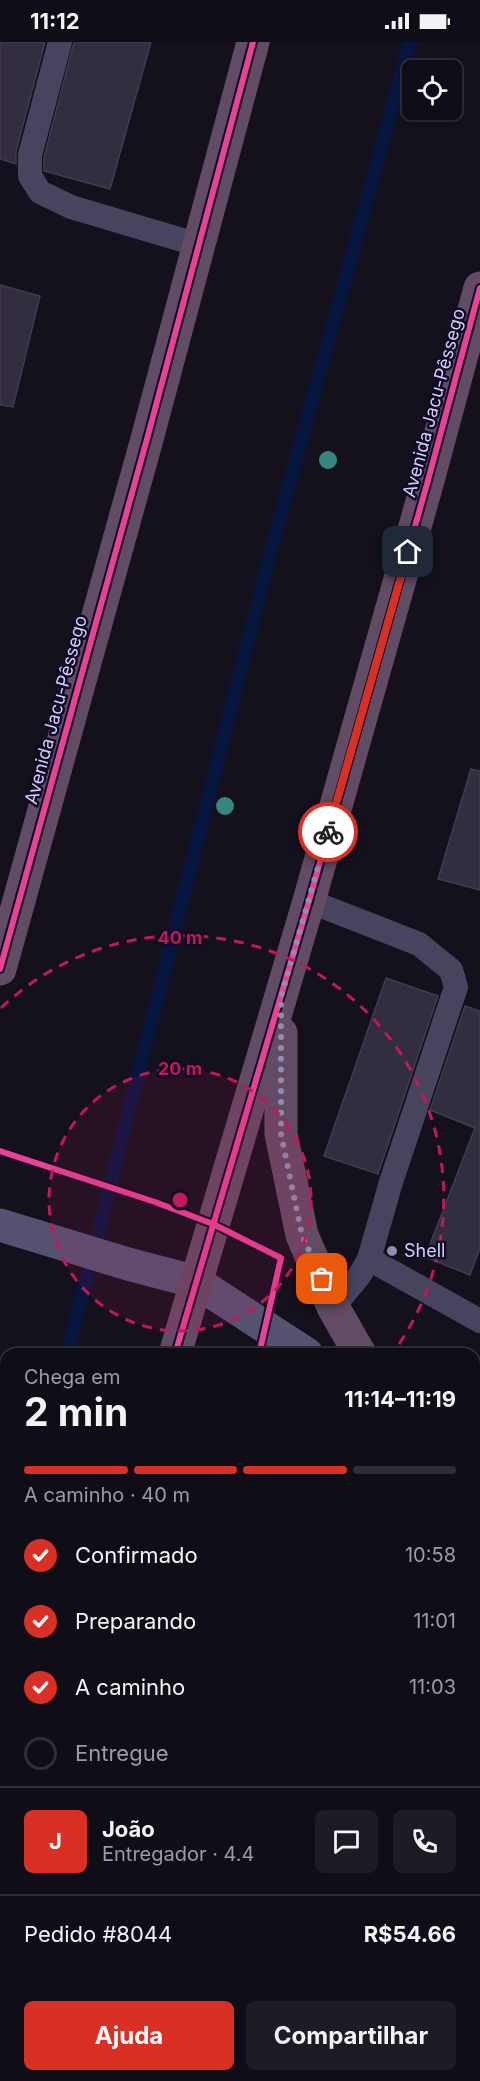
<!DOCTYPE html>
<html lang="pt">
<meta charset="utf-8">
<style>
body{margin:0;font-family:Inter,sans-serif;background:#1d1b23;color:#f1f3f6;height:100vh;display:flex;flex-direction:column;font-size:22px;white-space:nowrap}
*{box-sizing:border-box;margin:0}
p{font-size:20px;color:#9b9ca1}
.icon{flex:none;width:33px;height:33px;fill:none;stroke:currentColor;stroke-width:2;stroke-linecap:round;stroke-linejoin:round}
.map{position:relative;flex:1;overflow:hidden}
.sheet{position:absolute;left:0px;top:1306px;width:480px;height:734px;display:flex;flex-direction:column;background:#0f0d16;border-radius:18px 18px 0 0;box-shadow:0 2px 4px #0004,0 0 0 2px #2f2d35}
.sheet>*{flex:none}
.fabs{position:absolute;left:402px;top:18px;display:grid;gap:12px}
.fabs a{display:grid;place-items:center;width:60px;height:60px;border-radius:9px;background:#0f0d16;box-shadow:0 2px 4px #0004,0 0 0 2px #2f2d35;font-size:30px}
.pin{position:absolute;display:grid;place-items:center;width:51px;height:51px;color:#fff;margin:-26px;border-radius:12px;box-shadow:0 3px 9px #0006}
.courier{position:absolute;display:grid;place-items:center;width:60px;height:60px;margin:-30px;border:4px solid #d93025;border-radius:50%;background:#fff;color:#222;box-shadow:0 2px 8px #0007}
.overview em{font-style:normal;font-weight:700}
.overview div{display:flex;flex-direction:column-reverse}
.overview{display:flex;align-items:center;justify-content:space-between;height:102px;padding:0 24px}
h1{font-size:39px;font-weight:700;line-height:45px}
.bar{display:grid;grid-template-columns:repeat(4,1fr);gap:9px 6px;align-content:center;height:72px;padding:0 24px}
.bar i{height:8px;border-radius:4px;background:#2f2d35}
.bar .selected{background:#d93025}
.bar p{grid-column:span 4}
.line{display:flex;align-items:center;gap:15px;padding:0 24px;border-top:2px solid #2f2d35}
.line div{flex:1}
.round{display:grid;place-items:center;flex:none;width:63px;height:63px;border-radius:9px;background:#1d1b23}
ol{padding:0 24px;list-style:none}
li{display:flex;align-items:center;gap:18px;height:66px}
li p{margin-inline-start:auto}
li .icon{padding:6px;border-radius:50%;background:#d93025;color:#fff;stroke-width:4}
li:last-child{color:#9b9ca1}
li i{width:33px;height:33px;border:3px solid #2f2d35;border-radius:50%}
.action{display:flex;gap:12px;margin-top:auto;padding:12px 24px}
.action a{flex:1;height:69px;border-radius:9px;background:#d93025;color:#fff;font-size:24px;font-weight:700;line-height:69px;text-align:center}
.action a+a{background:#1d1b23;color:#f1f3f6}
.status{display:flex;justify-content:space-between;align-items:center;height:42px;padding:0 30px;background:#0f0d16;direction:ltr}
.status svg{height:16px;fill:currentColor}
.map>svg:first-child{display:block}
</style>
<div class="status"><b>11:12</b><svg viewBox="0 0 49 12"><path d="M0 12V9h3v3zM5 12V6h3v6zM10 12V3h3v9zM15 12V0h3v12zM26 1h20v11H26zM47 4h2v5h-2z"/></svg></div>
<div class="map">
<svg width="480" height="2039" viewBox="0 0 480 2039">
<rect width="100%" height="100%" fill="#14111d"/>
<path fill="#0f282b" d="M474,1486L480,1489V1565H474Z"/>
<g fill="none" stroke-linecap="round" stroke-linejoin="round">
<g stroke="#06163f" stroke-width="14">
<path d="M67,1312L271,508L410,0"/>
<path d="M0,1578L6,1554"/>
</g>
</g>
<g fill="#322e40" stroke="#413a52" stroke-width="1.5">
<path d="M0,0H45L16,109V122L0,117Z"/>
<path d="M74,0H151L110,147L44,129V115Z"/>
<path d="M0,243L40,254L13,365L0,363Z"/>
<path d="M471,727L480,729V848L438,837Z"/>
<path d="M386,936L438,954L378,1132L324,1114Z"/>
<path d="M465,964L480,969V1206L470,1233L425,1215L475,1086L430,1068Z"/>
</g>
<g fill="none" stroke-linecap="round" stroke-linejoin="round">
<g stroke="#47445f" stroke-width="24">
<path d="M60,0L30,113V134L40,150L71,165L199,203"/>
<path d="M309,859L419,902L451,928L456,945L391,1140L369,1217L359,1234L333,1265"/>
<path d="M369,1217L480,1279"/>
<path d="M474,1712L480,1711"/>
<path d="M218,2039L219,2034"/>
</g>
<g stroke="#555271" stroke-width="33">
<path d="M0,1183L128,1222L196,1240L307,1312"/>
<path d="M474,1429L480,1432"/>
<path d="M0,1604L6,1606"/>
<path d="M474,1630H480"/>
</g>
<g stroke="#624b64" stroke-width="33">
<path d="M0,927L147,397L253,0"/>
<path d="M281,991V1092L302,1193L333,1265L360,1312"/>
<path d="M175,1312L309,859L427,442L480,246"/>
<path d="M0,1949L6,1922"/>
</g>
<defs>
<g id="cycleway">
<path d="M0,927L147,397L253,0"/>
<path d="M0,1109L155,1160L213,1182L281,1216L259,1312"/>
<path d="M175,1312L309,859L427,442L480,246"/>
</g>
</defs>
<use href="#cycleway" stroke="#110b23" stroke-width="10"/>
<use href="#cycleway" stroke="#ea4096" stroke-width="6"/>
</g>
<g fill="#34887f">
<circle cx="328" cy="418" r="9"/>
<circle cx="225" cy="764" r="9"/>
</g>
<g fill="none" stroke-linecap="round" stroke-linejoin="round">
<path stroke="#928bb0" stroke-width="6" stroke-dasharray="0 10.8" d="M322,1237L302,1193L281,1092V955L328,790"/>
<path stroke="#d93025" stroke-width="8" d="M328,790L408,510"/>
</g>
<circle cx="180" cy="1158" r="131" fill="#c2185b" fill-opacity=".12"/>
<g fill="none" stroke="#c2185b" stroke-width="3" stroke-dasharray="10 8">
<circle cx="180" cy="1158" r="131"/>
<path d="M1 966A262 262 0 0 1 392 1312"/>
</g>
<circle fill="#928bb0" stroke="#110b23" stroke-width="2" cx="392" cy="1209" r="6"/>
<g text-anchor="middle" stroke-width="5" stroke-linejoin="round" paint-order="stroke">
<g font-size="18" fill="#d6cdff" stroke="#110b23">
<text transform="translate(434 361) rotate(-75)" y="6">Avenida Jacu-Pêssego</text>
<text transform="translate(56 668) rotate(-75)" y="6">Avenida Jacu-Pêssego</text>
</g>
<g font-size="18" fill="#d6cdff" stroke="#110b23" text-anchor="start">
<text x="404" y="1215">Shell</text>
</g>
</g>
<circle cx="180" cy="1158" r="9" fill="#c2185b" stroke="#110b23" stroke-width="3"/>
<g font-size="18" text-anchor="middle" font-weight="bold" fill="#c2185b" stroke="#110b23" stroke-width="5" stroke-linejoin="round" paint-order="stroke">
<text x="180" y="902">40 m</text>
<text x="180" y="1033">20 m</text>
</g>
</svg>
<div class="fabs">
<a><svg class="icon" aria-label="locate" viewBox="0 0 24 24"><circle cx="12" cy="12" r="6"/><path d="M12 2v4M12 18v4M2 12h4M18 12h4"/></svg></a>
</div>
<div class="pin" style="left:322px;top:1237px;background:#ea580c"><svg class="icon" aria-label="bag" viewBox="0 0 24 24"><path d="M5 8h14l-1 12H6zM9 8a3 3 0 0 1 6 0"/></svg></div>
<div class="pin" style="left:408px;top:510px;background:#1f2937"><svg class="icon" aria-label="home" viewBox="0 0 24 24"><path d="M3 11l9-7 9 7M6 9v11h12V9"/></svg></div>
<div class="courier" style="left:328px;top:790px"><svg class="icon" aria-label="bike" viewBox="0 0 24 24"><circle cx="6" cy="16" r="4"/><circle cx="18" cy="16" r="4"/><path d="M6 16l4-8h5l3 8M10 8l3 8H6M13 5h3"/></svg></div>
<section class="sheet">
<div class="overview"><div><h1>2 min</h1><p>Chega em</p></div><em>11:14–11:19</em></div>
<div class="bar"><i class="selected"></i><i class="selected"></i><i class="selected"></i><i></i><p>A caminho · 40 m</p></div>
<ol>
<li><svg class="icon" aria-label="check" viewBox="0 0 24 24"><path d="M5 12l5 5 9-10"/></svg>Confirmado<p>10:58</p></li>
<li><svg class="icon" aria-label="check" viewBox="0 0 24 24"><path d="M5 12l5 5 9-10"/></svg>Preparando<p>11:01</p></li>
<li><svg class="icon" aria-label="check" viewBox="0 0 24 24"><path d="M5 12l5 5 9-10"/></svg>A caminho<p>11:03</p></li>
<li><i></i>Entregue</li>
</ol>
<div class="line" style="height:108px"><b class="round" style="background:#d93025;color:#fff">J</b><div><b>João</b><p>Entregador · 4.4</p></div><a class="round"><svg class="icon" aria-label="chat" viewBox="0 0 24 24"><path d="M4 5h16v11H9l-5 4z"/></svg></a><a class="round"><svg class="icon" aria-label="phone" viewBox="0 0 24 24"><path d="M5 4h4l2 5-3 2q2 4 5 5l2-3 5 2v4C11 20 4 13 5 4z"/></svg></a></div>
<div class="line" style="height:78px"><div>Pedido #8044</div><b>R$54.66</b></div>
<div class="action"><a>Ajuda</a><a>Compartilhar</a></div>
</section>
</div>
